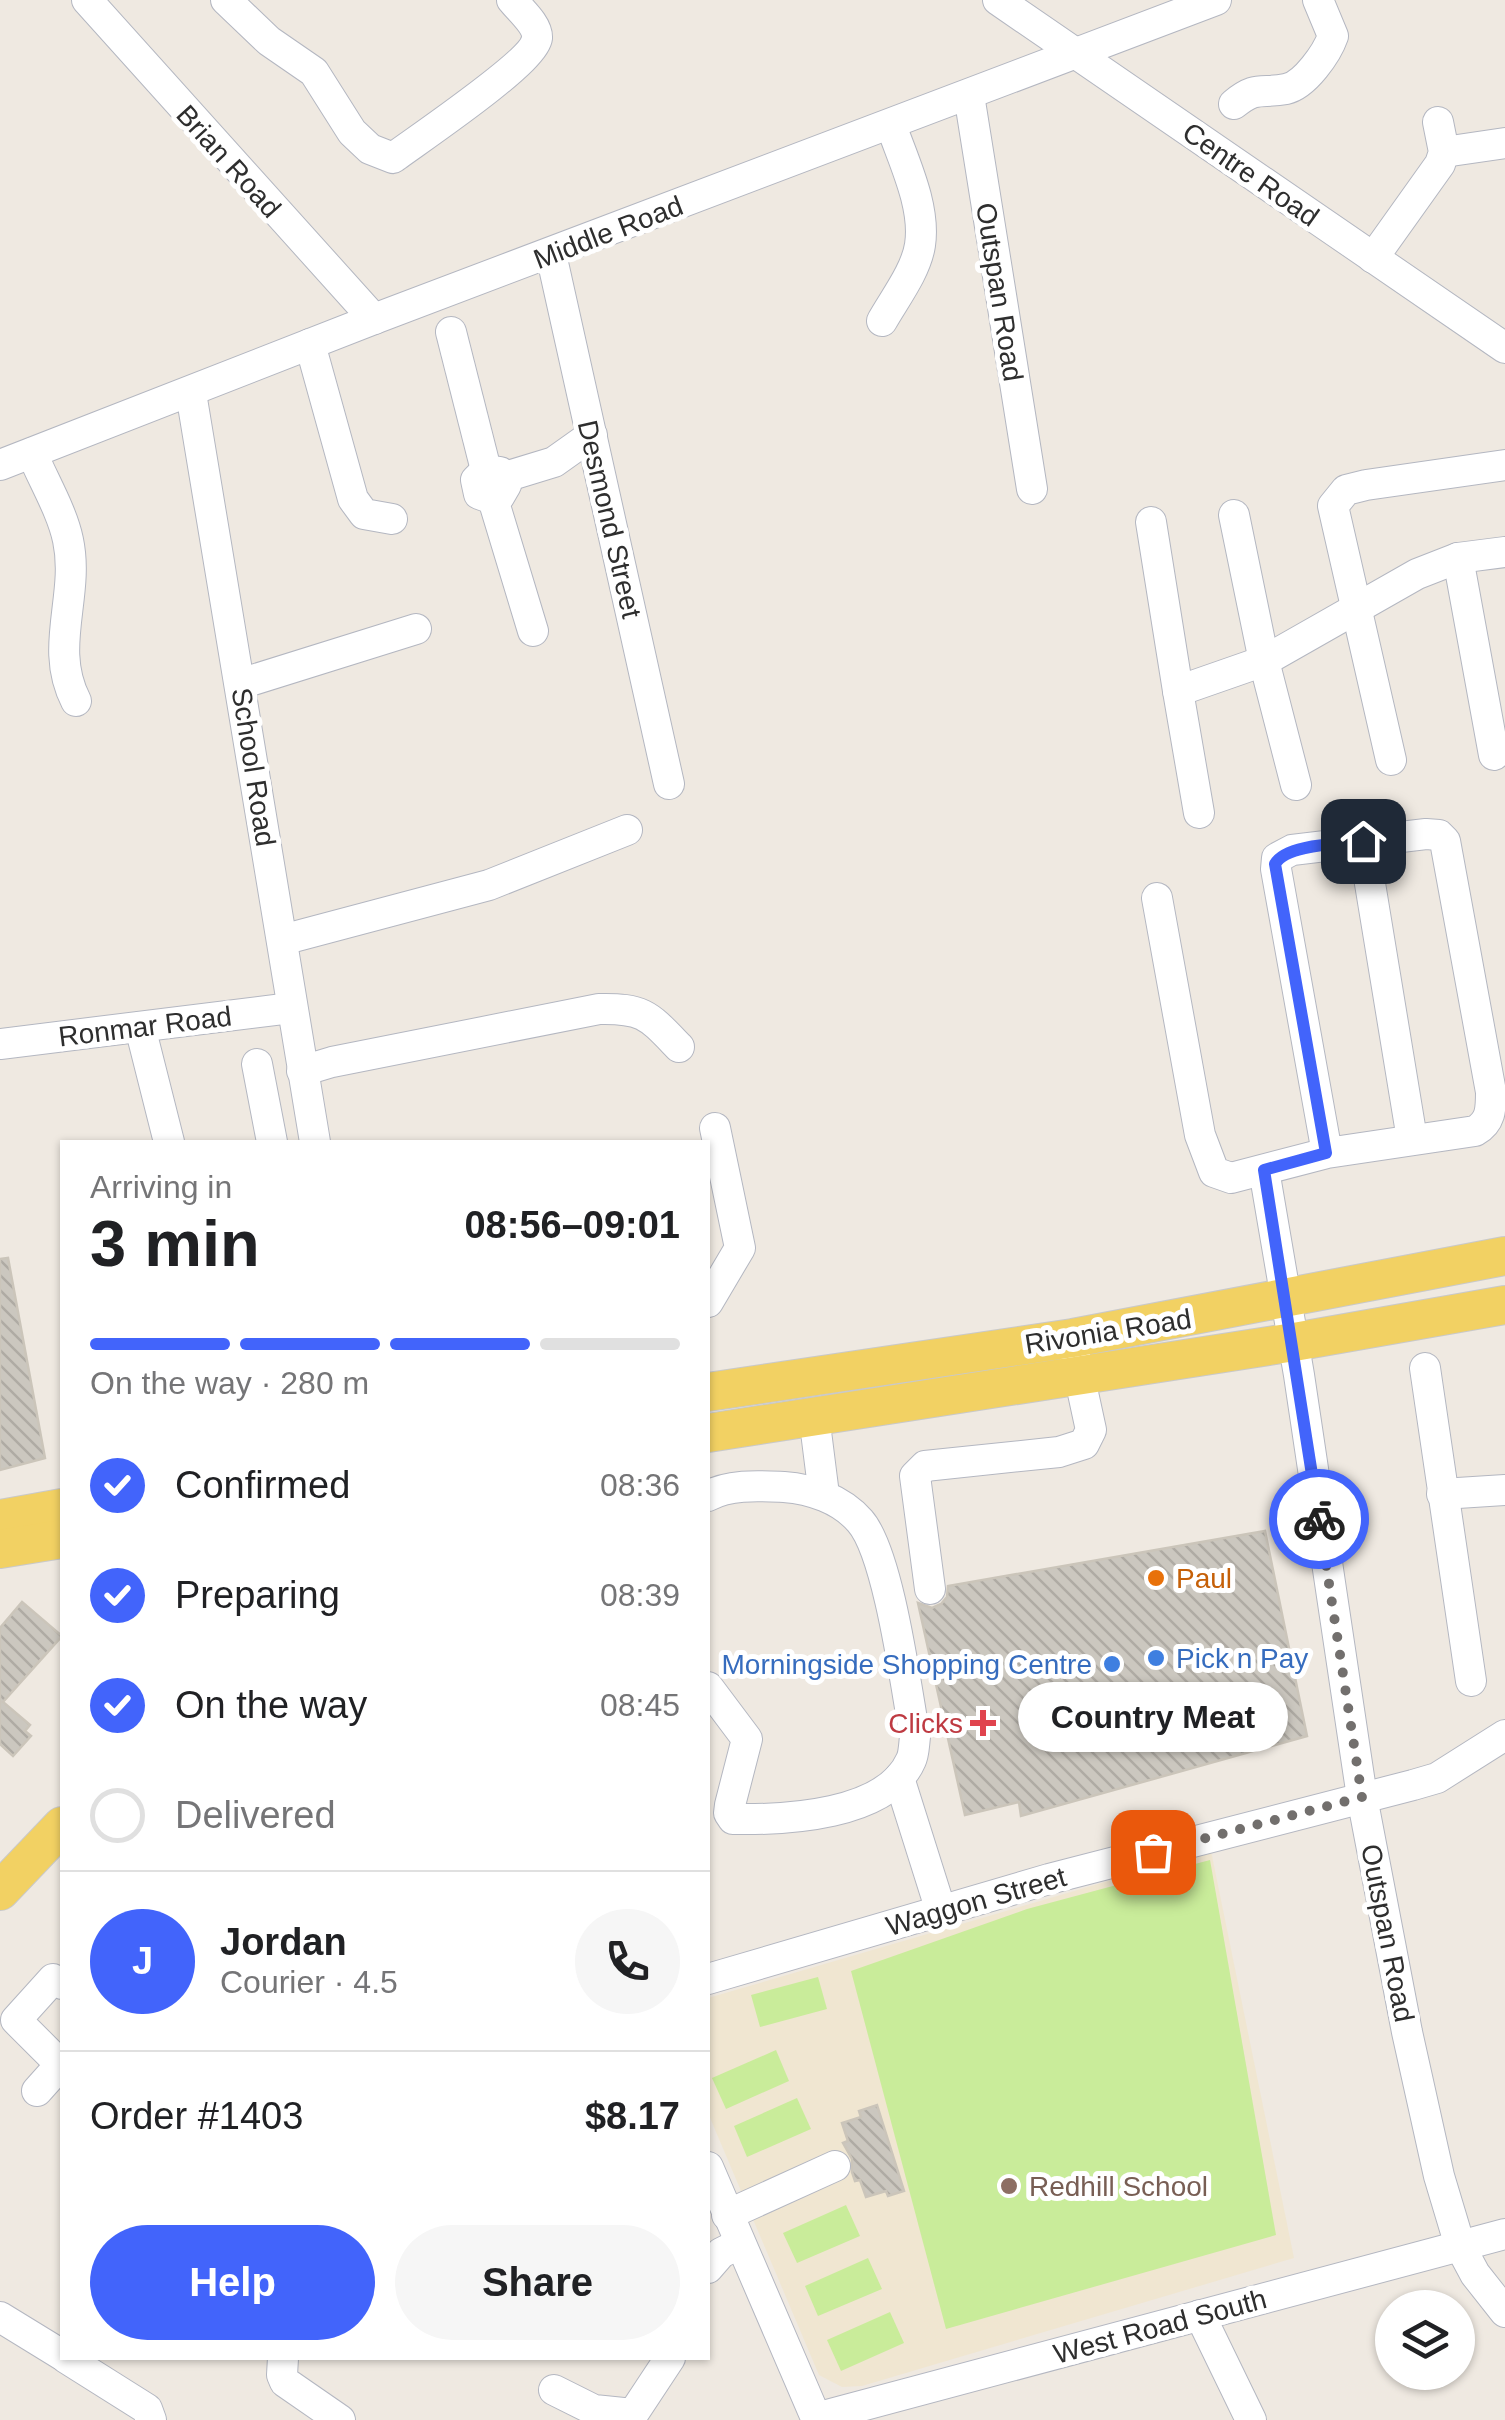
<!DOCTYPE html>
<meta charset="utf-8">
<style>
body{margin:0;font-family:Helvetica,sans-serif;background:#f6f6f6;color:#202124;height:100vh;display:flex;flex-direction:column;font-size:38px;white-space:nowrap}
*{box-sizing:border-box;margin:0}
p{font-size:32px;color:#757577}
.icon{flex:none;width:55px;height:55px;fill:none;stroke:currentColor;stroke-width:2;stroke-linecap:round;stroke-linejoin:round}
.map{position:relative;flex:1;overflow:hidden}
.sheet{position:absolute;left:60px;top:1140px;width:650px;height:1220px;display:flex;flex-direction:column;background:#fff;border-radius:0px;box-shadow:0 2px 8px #0004}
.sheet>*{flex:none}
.controls{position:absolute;left:1375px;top:2290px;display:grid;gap:20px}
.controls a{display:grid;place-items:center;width:100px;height:100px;border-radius:50%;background:#fff;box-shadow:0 2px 8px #0004;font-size:50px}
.pin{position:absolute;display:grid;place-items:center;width:85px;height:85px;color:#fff;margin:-42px;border-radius:20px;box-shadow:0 5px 15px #0006}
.courier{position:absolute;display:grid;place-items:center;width:100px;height:100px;margin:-50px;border:8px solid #4264fb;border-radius:50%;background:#fff;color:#222;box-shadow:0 2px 12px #0007}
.bubble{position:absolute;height:70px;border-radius:35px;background:#fff;box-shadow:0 2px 8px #0004;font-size:32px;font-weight:700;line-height:70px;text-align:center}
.headline em{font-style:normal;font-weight:700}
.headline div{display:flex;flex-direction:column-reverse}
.headline{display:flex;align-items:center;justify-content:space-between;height:170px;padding:0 30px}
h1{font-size:65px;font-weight:700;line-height:75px}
.bar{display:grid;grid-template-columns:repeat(4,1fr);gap:15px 10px;align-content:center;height:120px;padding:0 30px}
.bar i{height:12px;border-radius:8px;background:#e0e0e0}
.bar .on{background:#4264fb}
.bar p{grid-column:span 4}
.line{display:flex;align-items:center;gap:25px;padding:0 30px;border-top:2px solid #e0e0e0}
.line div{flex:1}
.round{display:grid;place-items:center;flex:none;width:105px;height:105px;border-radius:52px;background:#f6f6f6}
ol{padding:0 30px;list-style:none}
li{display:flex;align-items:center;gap:30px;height:110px}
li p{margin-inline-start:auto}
li .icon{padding:10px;border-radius:50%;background:#4264fb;color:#fff;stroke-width:4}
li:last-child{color:#757577}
li i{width:55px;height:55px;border:5px solid #e0e0e0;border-radius:50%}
.button{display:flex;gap:20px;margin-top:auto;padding:20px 30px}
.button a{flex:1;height:115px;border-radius:60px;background:#4264fb;color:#fff;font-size:40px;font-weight:700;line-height:115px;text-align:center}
.button a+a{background:#f6f6f6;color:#202124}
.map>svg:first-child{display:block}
</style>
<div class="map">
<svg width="1505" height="2420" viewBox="0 0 1505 2420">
<defs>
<pattern id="building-back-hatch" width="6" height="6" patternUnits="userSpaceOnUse" patternTransform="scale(2.5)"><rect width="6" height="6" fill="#cbc7bf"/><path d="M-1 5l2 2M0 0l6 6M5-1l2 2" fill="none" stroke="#afaba4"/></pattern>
</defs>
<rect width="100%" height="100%" fill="#efe9e1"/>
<path fill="#f0e6d1" d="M1211,1851L1294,2258L862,2386L842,2387L819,2375L708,2113V1998Z"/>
<g fill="#c9ec9a">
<path d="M1210,1860L1276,2235L946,2329L851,1971L1027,1909Z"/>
<path d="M818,1977L827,2009L760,2027L751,1995Z"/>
<path d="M776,2050L789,2081L726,2109L712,2078Z"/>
<path d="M797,2098L811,2129L747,2157L734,2126Z"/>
<path d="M846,2205L860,2236L797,2263L783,2233Z"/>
<path d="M868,2258L882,2289L818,2316L805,2286Z"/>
<path d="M890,2312L904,2343L841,2371L827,2340Z"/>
</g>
<g fill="url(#building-back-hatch)" stroke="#cbc5ba" stroke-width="2.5">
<path d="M8,1258L45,1458L0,1470V1259Z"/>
<path d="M1265,1531L1307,1736L1021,1816L1019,1802L965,1815L918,1603L932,1608L941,1604L947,1597L948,1586Z"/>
<path d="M22,1602L62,1636L3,1702L30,1725L25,1731L31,1736L13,1756L0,1744V1628Z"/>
<path d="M877,2105L904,2191L888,2196L886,2191L866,2197L860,2180L855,2181L852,2172V2159L843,2143L848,2141L842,2123L861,2117L859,2111Z"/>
</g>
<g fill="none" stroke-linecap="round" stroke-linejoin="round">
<defs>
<g id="minor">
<path d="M87,0L374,319"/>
<path d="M226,0L269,41L314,72L352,132L370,149L393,158C417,140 534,62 537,38C538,25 520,10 512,0"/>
<path d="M998,0L1505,348"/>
<path d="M969,95L1032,489"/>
<path d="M1234,104C1257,85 1261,94 1286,89C1305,85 1327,53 1333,36L1318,0"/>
<path d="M1444,152L1505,143"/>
<path d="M551,254L669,784"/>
<path d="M1373,258L1440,164L1444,152L1438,122"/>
<path d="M882,321C895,298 916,271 920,245C926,206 903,160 891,125"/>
<path d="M451,332L486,470"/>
<path d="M310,344L353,499L364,514L392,519"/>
<path d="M191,393L315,1142"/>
<path d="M32,453C43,480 62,511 68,540C80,596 48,647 76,701"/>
<path d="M0,465L374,319L1216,0"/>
<path d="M505,477L554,462L592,435"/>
<path d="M493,499L499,497L506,485L500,472L486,470L476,480L479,494L493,499L533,631"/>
<path d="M1234,515L1264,661L1296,785"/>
<path d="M1151,522L1178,691L1264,661L1417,574L1458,558L1505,552"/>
<path d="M1458,558L1494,755"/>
<path d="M240,684L416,629"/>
<path d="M1178,691L1199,813"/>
<path d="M1391,760L1333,506L1346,490L1366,485L1505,465"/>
<path d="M1363,841L1412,1139"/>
<path d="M1157,898L1200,1135L1214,1172L1231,1178L1327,1153L1475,1131C1491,1122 1491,1109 1491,1092L1445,841L1439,835L1426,834L1292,850L1277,858L1276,869L1327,1153"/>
<path d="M282,940L489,885L627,830"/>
<path d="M140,1027L169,1142"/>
<path d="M0,1044L291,1008"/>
<path d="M257,1064L272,1142"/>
<path d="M302,1071L332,1062L599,1009C644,1008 649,1016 679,1047"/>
<path d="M1264,1170L1299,1375L1362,1797L1407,2032L1439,2176L1460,2246L1475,2274L1505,2312"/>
<path d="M708,1302L740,1248L715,1128"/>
<path d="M1425,1368L1471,1681"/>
<path d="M814,1416L824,1495"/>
<path d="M1442,1494L1505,1490"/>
<path d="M708,1496C730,1484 759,1486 784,1487C811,1489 841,1499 860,1521C889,1554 906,1688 915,1737C914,1744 914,1754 911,1760C887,1816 784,1820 733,1819L729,1813L730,1805L747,1739L708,1687"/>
<path d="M930,1589L915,1476L925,1466L1059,1452L1084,1444L1091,1430L1075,1356"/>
<path d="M899,1778L941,1911"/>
<path d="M708,1979L1049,1879L1413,1785L1437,1778L1505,1735"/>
<path d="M61,2065L16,2020L53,1979L62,1984"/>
<path d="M37,2091L62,2063"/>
<path d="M708,2167L816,2418"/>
<path d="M727,2215L835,2166"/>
<path d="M708,2268L721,2253L739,2244"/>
<path d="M1200,2315L1251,2420"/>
<path d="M0,2317L62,2355"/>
<path d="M66,2358L147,2409L151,2420"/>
<path d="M283,2358L282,2375L285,2382L340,2420"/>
<path d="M554,2390L594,2410L633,2414L670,2358"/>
<path d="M816,2418L1505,2234"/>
</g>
<g id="major">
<path d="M708,1392L1073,1338L1505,1256"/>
<path d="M708,1433L1294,1342L1505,1305"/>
<path d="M0,1519L62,1508"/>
<path d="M0,1549L62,1539"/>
<path d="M0,1891L62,1826"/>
</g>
</defs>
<use href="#minor" stroke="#b4b7c1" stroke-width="32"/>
<use href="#major" stroke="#c9c9c9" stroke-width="40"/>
<use href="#minor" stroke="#fff" stroke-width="30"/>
<use href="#major" stroke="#f2d163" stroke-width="38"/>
</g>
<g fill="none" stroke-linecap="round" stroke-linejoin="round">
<path stroke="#726f6d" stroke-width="10" stroke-dasharray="0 18" d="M1153,1852L1362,1797L1319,1519"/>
<path stroke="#4264fb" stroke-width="12" d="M1319,1519L1264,1170L1326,1153L1275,864C1286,844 1341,844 1363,841"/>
</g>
<circle fill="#e8710a" stroke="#fff" stroke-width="4" cx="1156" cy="1578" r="10"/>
<g fill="#3f7fe0" stroke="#fff" stroke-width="4">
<circle cx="1156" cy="1658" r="10"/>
<circle cx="1112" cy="1664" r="10"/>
</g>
<path fill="#e0444e" stroke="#fff" stroke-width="4" d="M978 1708h10v10h10v10h-10v10h-10v-10h-10v-10h10z"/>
<circle fill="#8d6e63" stroke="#fff" stroke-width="4" cx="1009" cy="2186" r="10"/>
<g text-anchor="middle" stroke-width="10" stroke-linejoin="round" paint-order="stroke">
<g font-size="28" fill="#2e2e2e" stroke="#fff">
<text transform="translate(229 161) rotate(48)" y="10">Brian Road</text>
<text transform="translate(1251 174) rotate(35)" y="10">Centre Road</text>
<text transform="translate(608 232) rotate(-21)" y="10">Middle Road</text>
<text transform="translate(1000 292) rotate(81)" y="10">Outspan Road</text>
<text transform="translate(610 519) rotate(77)" y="10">Desmond Street</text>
<text transform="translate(254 767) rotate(81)" y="10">School Road</text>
<text transform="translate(145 1026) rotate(-7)" y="10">Ronmar Road</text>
<text transform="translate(1108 1331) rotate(-9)" y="10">Rivonia Road</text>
<text transform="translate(976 1901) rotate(-16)" y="10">Waggon Street</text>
<text transform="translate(1388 1933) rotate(79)" y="10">Outspan Road</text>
<text transform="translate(1160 2326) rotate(-15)" y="10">West Road South</text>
</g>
<g font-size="28" fill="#c56008" stroke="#fff" text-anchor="start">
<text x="1176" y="1588">Paul</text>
</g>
<g font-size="28" fill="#366cbe" stroke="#fff" text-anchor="start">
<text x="1176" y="1668">Pick n Pay</text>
<text x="1092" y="1674" text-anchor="end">Morningside Shopping Centre</text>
</g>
<g font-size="28" fill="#be3a42" stroke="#fff" text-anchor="end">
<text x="963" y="1733">Clicks</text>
</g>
<g font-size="28" fill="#785e54" stroke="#fff" text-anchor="start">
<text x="1029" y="2196">Redhill School</text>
</g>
</g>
</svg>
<div class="controls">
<a><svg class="icon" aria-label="layers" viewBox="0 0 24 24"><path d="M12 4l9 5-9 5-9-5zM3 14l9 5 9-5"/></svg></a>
</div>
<div class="pin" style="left:1153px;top:1852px;background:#ea580c"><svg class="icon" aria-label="bag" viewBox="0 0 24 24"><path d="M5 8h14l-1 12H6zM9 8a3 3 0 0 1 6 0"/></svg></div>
<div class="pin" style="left:1363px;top:841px;background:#1f2937"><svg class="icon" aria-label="home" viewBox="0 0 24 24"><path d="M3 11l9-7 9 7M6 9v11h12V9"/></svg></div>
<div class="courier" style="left:1319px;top:1519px"><svg class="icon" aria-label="bike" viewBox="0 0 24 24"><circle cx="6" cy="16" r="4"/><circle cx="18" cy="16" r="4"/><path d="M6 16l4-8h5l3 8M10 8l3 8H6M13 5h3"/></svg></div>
<div class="bubble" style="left:1018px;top:1682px;width:270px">Country Meat</div>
<section class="sheet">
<div class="headline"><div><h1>3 min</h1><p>Arriving in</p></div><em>08:56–09:01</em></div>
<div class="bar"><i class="on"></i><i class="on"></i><i class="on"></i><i></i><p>On the way · 280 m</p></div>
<ol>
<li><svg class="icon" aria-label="check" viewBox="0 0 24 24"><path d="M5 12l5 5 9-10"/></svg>Confirmed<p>08:36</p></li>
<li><svg class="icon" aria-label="check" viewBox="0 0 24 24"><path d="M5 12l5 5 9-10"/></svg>Preparing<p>08:39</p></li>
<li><svg class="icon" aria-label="check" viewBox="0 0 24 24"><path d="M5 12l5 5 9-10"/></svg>On the way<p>08:45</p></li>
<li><i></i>Delivered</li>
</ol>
<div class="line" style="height:180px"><b class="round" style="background:#4264fb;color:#fff">J</b><div><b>Jordan</b><p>Courier · 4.5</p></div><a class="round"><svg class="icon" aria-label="phone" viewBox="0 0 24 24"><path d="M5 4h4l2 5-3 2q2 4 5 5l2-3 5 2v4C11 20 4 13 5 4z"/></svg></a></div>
<div class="line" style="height:130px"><div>Order #1403</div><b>$8.17</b></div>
<div class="button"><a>Help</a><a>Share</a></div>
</section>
</div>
